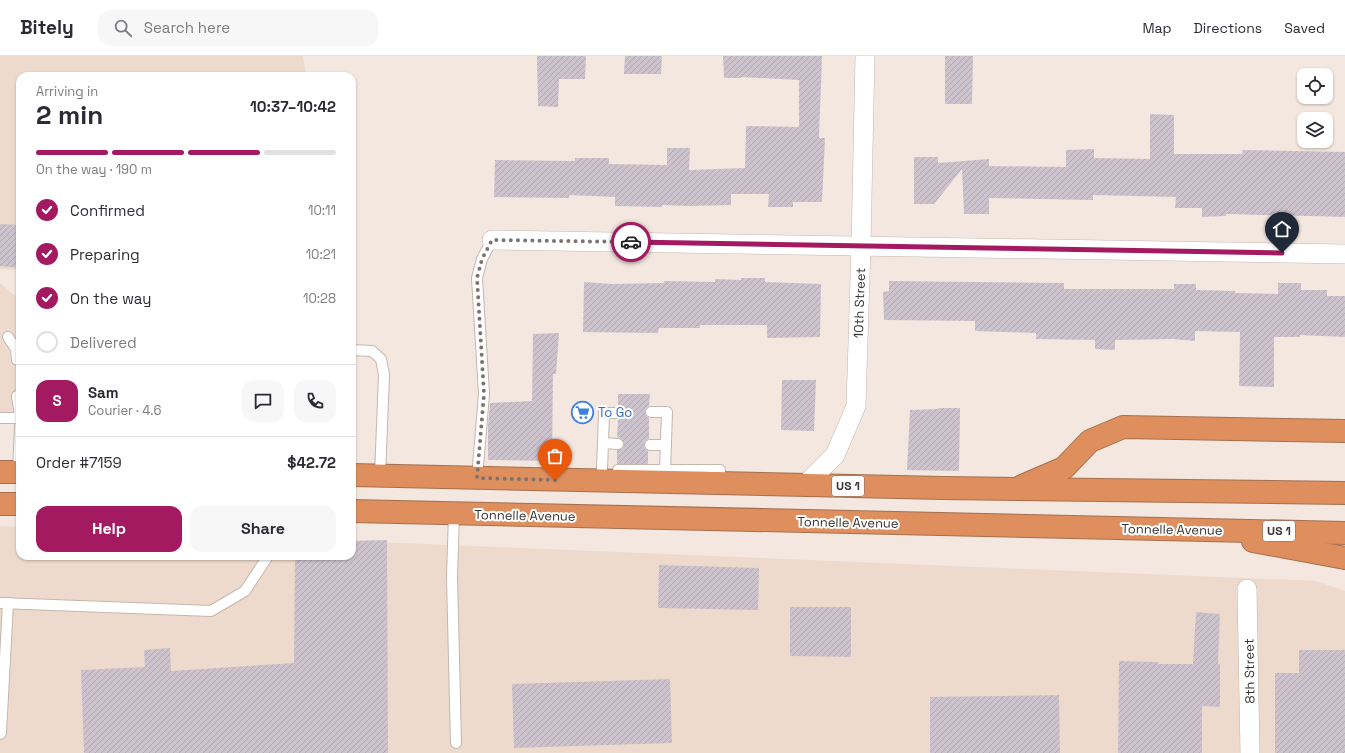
<!DOCTYPE html>
<meta charset="utf-8">
<style>
body{margin:0;font-family:"Space Grotesk",sans-serif;background:#f7f7f7;color:#2b2b33;height:100vh;display:flex;flex-direction:column;font-size:15px;white-space:nowrap}
*{box-sizing:border-box;margin:0}
p{font-size:13px;color:#7c7c81}
.icon{flex:none;width:22px;height:22px;fill:none;stroke:currentColor;stroke-width:2;stroke-linecap:round;stroke-linejoin:round}
.map{position:relative;flex:1;overflow:hidden}
.side{position:absolute;left:16px;top:16px;width:340px;height:488px;display:flex;flex-direction:column;background:#fff;border-radius:12px;box-shadow:0 1px 3px #0004}
.side>*{flex:none}
.tools{position:absolute;left:1297px;top:12px;display:grid;gap:8px}
.tools a{display:grid;place-items:center;width:36px;height:36px;border-radius:8px;background:#fff;box-shadow:0 1px 3px #0004;font-size:20px}
.pin{position:absolute;display:grid;place-items:center;width:34px;height:34px;color:#fff;margin:-41px -17px;border-radius:50% 50% 50% 0;rotate:-45deg;box-shadow:0 0 4px #0007}
.pin .icon{rotate:45deg}
.courier{position:absolute;display:grid;place-items:center;width:40px;height:40px;margin:-20px;border:3px solid #a41a61;border-radius:50%;background:#fff;color:#222;box-shadow:0 1px 5px #0007}
.summary em{font-style:normal;font-weight:700}
.summary div{display:flex;flex-direction:column-reverse}
.summary{display:flex;align-items:center;justify-content:space-between;height:68px;padding:0 20px}
h1{font-size:26px;font-weight:700;line-height:30px}
.bar{display:grid;grid-template-columns:repeat(4,1fr);gap:6px 4px;align-content:center;height:48px;padding:0 20px}
.bar i{height:5px;border-radius:3px;background:#e1e1e2}
.bar .on{background:#a41a61}
.bar p{grid-column:span 4}
.line{display:flex;align-items:center;gap:10px;padding:0 20px;border-top:1px solid #e1e1e2}
.line div{flex:1}
.round{display:grid;place-items:center;flex:none;width:42px;height:42px;border-radius:12px;background:#f7f7f7}
ol{padding:0 20px;list-style:none}
li{display:flex;align-items:center;gap:12px;height:44px}
li p{margin-inline-start:auto}
li .icon{padding:4px;border-radius:50%;background:#a41a61;color:#fff;stroke-width:4}
li:last-child{color:#7c7c81}
li i{width:22px;height:22px;border:2px solid #e1e1e2;border-radius:50%}
.primary-button{display:flex;gap:8px;margin-top:auto;padding:8px 20px}
.primary-button a{flex:1;height:46px;border-radius:12px;background:#a41a61;color:#fff;font-size:16px;font-weight:700;line-height:46px;text-align:center}
.primary-button a+a{background:#f7f7f7;color:#2b2b33}
header{display:flex;align-items:center;gap:24px;box-sizing:border-box;height:56px;padding:0 20px;background:#fff;border-bottom:1px solid #e1e1e2}
header strong{font-size:19px}
nav{display:flex;gap:22px;margin-inline-start:auto;font-size:14px}
.search{width:280px;height:36px;background:#f7f7f7;display:flex;align-items:center;gap:10px;box-sizing:border-box;padding:0 14px;border-radius:12px;color:#7c7c81;font-size:15px}
.map>svg:first-child{display:block}
</style>
<header>
<strong>Bitely</strong>
<div class="search"><svg class="icon" aria-label="search" viewBox="0 0 24 24"><circle cx="10" cy="10" r="6"/><path d="M15 15l6 6"/></svg>Search here</div>
<nav><a>Map</a><a>Directions</a><a>Saved</a></nav>
</header>
<div class="map">
<svg width="1345" height="697" viewBox="0 0 1345 697">
<defs>
<pattern id="building-hatch" width="6" height="6" patternUnits="userSpaceOnUse"><rect width="6" height="6" fill="#cdc3cd"/><path d="M-1 1l2-2M0 6l6-6M5 7l2-2" fill="none" stroke="#b1a8b0"/></pattern>
</defs>
<rect width="100%" height="100%" fill="#f4e7df"/>
<g fill="#eedacd">
<path d="M0,0H303L306,20H20V214L0,213Z"/>
<path d="M0,227L20,244V350L0,368Z"/>
<path d="M0,470L20,471V500H352V485L1316,525L1345,535V697H0Z"/>
</g>
<g fill="url(#building-hatch)">
<path d="M537,0H586L585,23H559L558,51L538,50Z"/>
<path d="M625,0H662L661,18H624Z"/>
<path d="M723,0H822L819,82H825L822,146H793V151H768L769,138H731V149L688,150L662,149V151L615,150V141L569,139V142L494,141L495,104L575,105V102H609V108L667,109V92H690L689,114L745,112L746,70L799,71V24L741,21V22H724Z"/>
<path d="M945,0H973L972,48H945Z"/>
<path d="M1150,58L1174,59V98H1242L1243,94L1345,96V161L1226,158V160L1202,161V152H1175L1176,141L1093,139V144L989,142V158H964L962,113L934,148H914V101H938V107L989,103V110L1066,111V94L1094,93V102L1150,103Z"/>
<path d="M0,168L20,169V212L0,210Z"/>
<path d="M741,222H765V226L821,228L820,281L767,282V269H700V272H659L658,277L583,276L584,226L612,228L664,227V225L715,226V223L741,224Z"/>
<path d="M889,225L1064,227V233H1174V228H1196V234L1235,235V237L1278,238V227H1301V234H1327V240H1345V281L1300,279V281H1274V331L1239,330L1240,276L1195,275V285L1173,283L1115,284V294L1095,293V284L1036,283V277L975,275V265L884,264L883,236L889,235Z"/>
<path d="M559,277L556,318H553L552,405L488,404V371L490,347L532,345L533,278Z"/>
<path d="M782,324H816L814,375L781,374Z"/>
<path d="M618,338H650L649,350L646,352L645,356L646,360L649,362V383L645,385L644,389L645,393L648,395V408H617V394L623,392L624,388L622,383L617,381L618,364L623,362L625,357L623,352L618,350Z"/>
<path d="M938,352H960L959,415L907,414L910,354L938,353Z"/>
<path d="M387,484L388,697H84L81,614L145,611L144,594L170,592L171,615L294,607L295,500H352V485Z"/>
<path d="M659,509L759,512L758,554L658,552Z"/>
<path d="M790,551H851V601L790,600Z"/>
<path d="M1196,556L1220,558L1218,608H1220V651L1202,650V697H1118L1119,605L1158,606V608H1193Z"/>
<path d="M1299,594H1345V697H1275V617H1299Z"/>
<path d="M670,623L672,687L514,692L512,628Z"/>
<path d="M1059,639L1060,697H930V641Z"/>
</g>
<g fill="none" stroke-linecap="round" stroke-linejoin="round">
<defs>
<g id="lane">
<path d="M8,281L16,293L17,304"/>
<path d="M352,294L372,295L381,303L384,319L380,420"/>
<path d="M17,340L20,360"/>
<path d="M651,356H667L665,415"/>
<path d="M0,362H20"/>
<path d="M603,387L618,388"/>
<path d="M650,389H666"/>
<path d="M602,414L604,357H619"/>
<path d="M618,414H720V428"/>
<path d="M18,416L20,370"/>
<path d="M477,422L484,338L477,222L482,203L492,184"/>
<path d="M454,458L452,521L456,687"/>
<path d="M0,547L211,555L245,535L268,500"/>
<path d="M0,678L1,677L8,547"/>
</g>
<g id="street">
<path d="M492,184L1345,198"/>
<path d="M805,429L835,399L856,350L861,189L865,0"/>
<path d="M1247,533L1250,697"/>
</g>
<g id="highway">
<path d="M0,416H20"/>
<path d="M352,419L943,432L1345,437"/>
<path d="M1022,430L1064,412L1090,385L1123,371L1345,375"/>
<path d="M0,448H20"/>
<path d="M352,455L1345,477"/>
<path d="M1253,485L1345,502"/>
</g>
</defs>
<use href="#lane" stroke="#c4b7af" stroke-width="12"/>
<use href="#street" stroke="#c4b7af" stroke-width="20"/>
<use href="#highway" stroke="#a56f4e" stroke-width="24"/>
<use href="#lane" stroke="#fff" stroke-width="10"/>
<use href="#street" stroke="#fff" stroke-width="19"/>
<use href="#highway" stroke="#df8f5d" stroke-width="22"/>
</g>
<g fill="none" stroke-linecap="round" stroke-linejoin="round">
<path stroke="#7a736e" stroke-width="4" stroke-dasharray="0 7.2" d="M555,424L477,422L484,338L477,222L482,203L492,184L631,186"/>
<path stroke="#a41a61" stroke-width="5" d="M631,186L1282,197"/>
</g>
<defs>
<symbol id="supermarket-ring" viewBox="-11 -11 22 22"><circle r="9.5" fill="#fff" stroke="#3f7fe0" stroke-width="1.5"/><path d="M-6-5.5h2.5l.6 2H6L4.5 2H-2.5L-4.4-4H-6ZM-1.5 3.2a1.3 1.3 0 1 0 .1 0ZM3 3.2a1.3 1.3 0 1 0 .1 0Z" fill="#3f7fe0"/></symbol>
</defs>
<g fill-rule="evenodd">
<use href="#supermarket-ring" x="570" y="344" width="25" height="25"/>
</g>
<g text-anchor="middle" stroke-width="4" stroke-linejoin="round" paint-order="stroke">
<g fill="#fff" stroke="#74716f" stroke-width="1">
<rect x="832" y="420" width="32" height="20" rx="3"/>
<rect x="1263" y="465" width="32" height="20" rx="3"/>
</g>
<g font-size="12" font-weight="bold" fill="#393431">
<text x="848" y="434">US 1</text>
<text x="1279" y="479">US 1</text>
</g>
<g font-size="13" fill="#393431" stroke="#fff">
<text transform="translate(859 247) rotate(-88)" y="5">10th Street</text>
<text transform="translate(525 459) rotate(1)" y="5">Tonnelle Avenue</text>
<text transform="translate(848 466) rotate(1)" y="5">Tonnelle Avenue</text>
<text transform="translate(1172 473) rotate(1)" y="5">Tonnelle Avenue</text>
<text transform="translate(1249 615) rotate(-91)" y="5">8th Street</text>
</g>
<g font-size="13" fill="#366cbe" stroke="#fff" text-anchor="start">
<text x="598" y="361">To Go</text>
</g>
</g>
</svg>
<div class="tools">
<a><svg class="icon" aria-label="locate" viewBox="0 0 24 24"><circle cx="12" cy="12" r="6"/><path d="M12 2v4M12 18v4M2 12h4M18 12h4"/></svg></a>
<a><svg class="icon" aria-label="layers" viewBox="0 0 24 24"><path d="M12 4l9 5-9 5-9-5zM3 14l9 5 9-5"/></svg></a>
</div>
<div class="pin" style="left:555px;top:424px;background:#ea580c"><svg class="icon" aria-label="bag" viewBox="0 0 24 24"><path d="M5 8h14l-1 12H6zM9 8a3 3 0 0 1 6 0"/></svg></div>
<div class="pin" style="left:1282px;top:197px;background:#1f2937"><svg class="icon" aria-label="home" viewBox="0 0 24 24"><path d="M3 11l9-7 9 7M6 9v11h12V9"/></svg></div>
<div class="courier" style="left:631px;top:186px"><svg class="icon" aria-label="car" viewBox="0 0 24 24"><path d="M5 17H2v-5l4-1 3-4h7l3 4 3 1v5h-3M9 17h6M6 11h13"/><circle cx="7" cy="17" r="2"/><circle cx="17" cy="17" r="2"/></svg></div>
<section class="side">
<div class="summary"><div><h1>2 min</h1><p>Arriving in</p></div><em>10:37–10:42</em></div>
<div class="bar"><i class="on"></i><i class="on"></i><i class="on"></i><i></i><p>On the way · 190 m</p></div>
<ol>
<li><svg class="icon" aria-label="check" viewBox="0 0 24 24"><path d="M5 12l5 5 9-10"/></svg>Confirmed<p>10:11</p></li>
<li><svg class="icon" aria-label="check" viewBox="0 0 24 24"><path d="M5 12l5 5 9-10"/></svg>Preparing<p>10:21</p></li>
<li><svg class="icon" aria-label="check" viewBox="0 0 24 24"><path d="M5 12l5 5 9-10"/></svg>On the way<p>10:28</p></li>
<li><i></i>Delivered</li>
</ol>
<div class="line" style="height:72px"><b class="round" style="background:#a41a61;color:#fff">S</b><div><b>Sam</b><p>Courier · 4.6</p></div><a class="round"><svg class="icon" aria-label="chat" viewBox="0 0 24 24"><path d="M4 5h16v11H9l-5 4z"/></svg></a><a class="round"><svg class="icon" aria-label="phone" viewBox="0 0 24 24"><path d="M5 4h4l2 5-3 2q2 4 5 5l2-3 5 2v4C11 20 4 13 5 4z"/></svg></a></div>
<div class="line" style="height:52px"><div>Order #7159</div><b>$42.72</b></div>
<div class="primary-button"><a>Help</a><a>Share</a></div>
</section>
</div>
